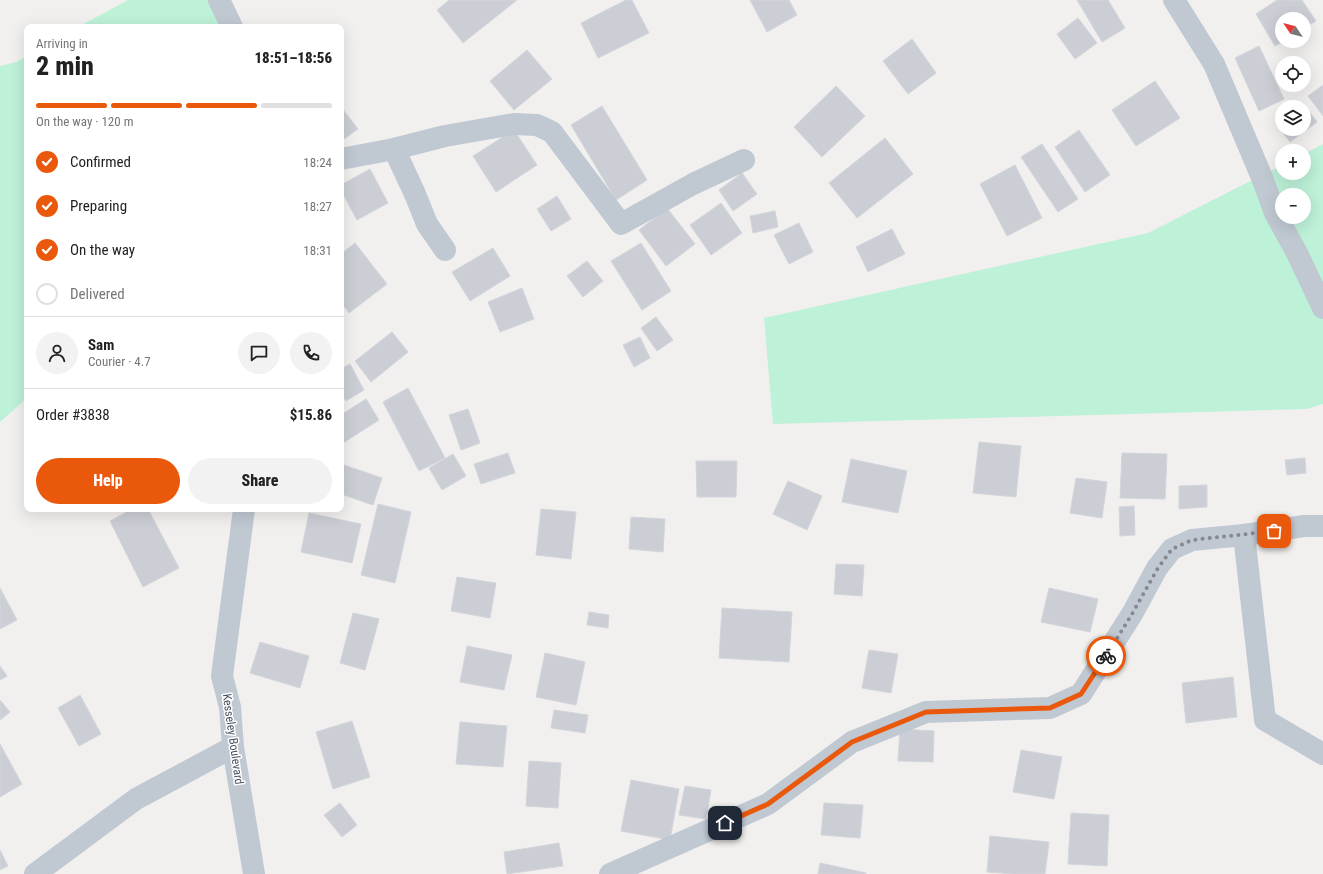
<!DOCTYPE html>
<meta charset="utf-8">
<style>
body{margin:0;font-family:"Roboto Condensed",sans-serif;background:#f2f2f2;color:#222;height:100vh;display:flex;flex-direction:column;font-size:15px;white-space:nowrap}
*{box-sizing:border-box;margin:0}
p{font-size:13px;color:#767676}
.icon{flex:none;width:22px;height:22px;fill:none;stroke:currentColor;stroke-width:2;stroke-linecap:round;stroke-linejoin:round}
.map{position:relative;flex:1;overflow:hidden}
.details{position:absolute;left:24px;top:24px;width:320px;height:488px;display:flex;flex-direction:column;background:#fff;border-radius:8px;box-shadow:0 4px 16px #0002}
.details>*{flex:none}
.needle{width:26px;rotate:305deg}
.fabs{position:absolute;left:1275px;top:12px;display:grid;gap:8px}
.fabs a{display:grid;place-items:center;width:36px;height:36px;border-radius:50%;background:#fff;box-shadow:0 4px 16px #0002;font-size:20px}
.pin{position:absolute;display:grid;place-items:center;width:34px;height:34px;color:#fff;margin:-17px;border-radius:8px;box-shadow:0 2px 6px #0006}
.courier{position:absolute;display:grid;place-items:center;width:40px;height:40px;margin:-20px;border:3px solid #ea580c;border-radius:50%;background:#fff;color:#222;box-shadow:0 1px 5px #0007}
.overview em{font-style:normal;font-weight:800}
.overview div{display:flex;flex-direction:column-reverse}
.overview{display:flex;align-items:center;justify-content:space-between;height:68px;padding:0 12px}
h1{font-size:26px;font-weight:800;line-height:30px}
.bar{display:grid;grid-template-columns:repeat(4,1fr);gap:6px 4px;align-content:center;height:48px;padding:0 12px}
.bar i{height:5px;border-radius:3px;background:#e0e0e0}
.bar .selected{background:#ea580c}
.bar p{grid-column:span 4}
.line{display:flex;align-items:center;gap:10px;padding:0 12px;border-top:1px solid #e0e0e0}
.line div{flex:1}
.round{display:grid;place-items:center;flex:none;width:42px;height:42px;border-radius:21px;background:#f2f2f2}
ol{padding:0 12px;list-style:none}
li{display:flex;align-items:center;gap:12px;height:44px}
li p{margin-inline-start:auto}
li .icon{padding:4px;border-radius:50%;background:#ea580c;color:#fff;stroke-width:4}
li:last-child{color:#767676}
li i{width:22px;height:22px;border:2px solid #e0e0e0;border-radius:50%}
.action{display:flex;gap:8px;margin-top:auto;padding:8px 12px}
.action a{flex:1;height:46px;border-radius:24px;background:#ea580c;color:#fff;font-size:16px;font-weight:800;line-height:46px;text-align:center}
.action a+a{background:#f2f2f2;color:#222}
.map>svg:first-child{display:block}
</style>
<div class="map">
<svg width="1323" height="874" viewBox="0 0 1323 874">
<rect width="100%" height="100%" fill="#f2f0ef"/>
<g fill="#bdf1d8" fill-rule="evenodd">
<path d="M128,0H219L232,27H78Z"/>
<path d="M27,56V398L0,422V66L16,62Z"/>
<path d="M1323,144V404L1307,409L773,424L764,318L1148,233L1282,165V173H1304V154ZM1282,195H1304V217H1282Z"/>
</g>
<g fill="#cbced5" stroke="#d3d5db">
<path d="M449,0H517L463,43L437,10Z"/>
<path d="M626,0H632L649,33L598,58L581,23Z"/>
<path d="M750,0H789L797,15L767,32Z"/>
<path d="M1077,0H1108L1125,28L1102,42Z"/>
<path d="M1277,0H1302L1316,21L1304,28V19H1282V41H1284L1275,46L1256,14Z"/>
<path d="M1078,18L1097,43L1075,59L1057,34Z"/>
<path d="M912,39L936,73L908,94L883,61Z"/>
<path d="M1259,46L1284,99L1259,111L1235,58Z"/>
<path d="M527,50L552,79L514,110L490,81Z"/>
<path d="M1155,81L1180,118L1136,146L1112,110Z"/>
<path d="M1323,85V116L1308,96Z"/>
<path d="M836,86L865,116L822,157L794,127Z"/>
<path d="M1303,103L1317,122L1290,142L1276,124L1282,119V129H1304V107H1298Z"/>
<path d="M602,106L647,180L616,200L571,125Z"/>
<path d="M341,107L358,129L341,141Z"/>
<path d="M514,130L537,165L496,192L473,156Z"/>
<path d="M1079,130L1110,175L1085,192L1055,147Z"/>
<path d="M885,138L913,174L857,218L829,183Z"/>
<path d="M1042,144L1078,199L1058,212L1021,157Z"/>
<path d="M1015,165L1042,218L1007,236L980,184Z"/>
<path d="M370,169L388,203L357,220L341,190V185Z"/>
<path d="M742,173L757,194L733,211L719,190Z"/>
<path d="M557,196L571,219L551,231L537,209Z"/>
<path d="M721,203L742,233L711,255L690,225Z"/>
<path d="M667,208L695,244L666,266L639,230Z"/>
<path d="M775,211L778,227L753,233L750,216Z"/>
<path d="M799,223L813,252L789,264L774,235Z"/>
<path d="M892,229L905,254L868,272L856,247Z"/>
<path d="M355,243L387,284L349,313L341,302V254Z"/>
<path d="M641,243L671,291L642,310L611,261Z"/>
<path d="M493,248L510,276L470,301L452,272Z"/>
<path d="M587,261L603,281L583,297L567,276Z"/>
<path d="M522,288L534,319L500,332L488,302Z"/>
<path d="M656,317L673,340L657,351L641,328Z"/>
<path d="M392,332L408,352L371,382L355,361Z"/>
<path d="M640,337L650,358L634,367L623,345Z"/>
<path d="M350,364L364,390L346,401L341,393V369Z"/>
<path d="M408,388L445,458L419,471L383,402Z"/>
<path d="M366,399L379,420L343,443L341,439V415Z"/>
<path d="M468,409L480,443L461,450L449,415Z"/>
<path d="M979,442L1021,446L1016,497L973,493Z"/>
<path d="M508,453L515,473L481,484L474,464Z"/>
<path d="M1122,453L1167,454L1165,499L1120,498Z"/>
<path d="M453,454L466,476L442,490L429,468Z"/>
<path d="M1305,458L1306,473L1287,475L1285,460Z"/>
<path d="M851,459L907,471L898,513L842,502Z"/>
<path d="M696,461H737L736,497H697Z"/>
<path d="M341,464L382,478L373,505L341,494Z"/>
<path d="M1076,478L1107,482L1102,518L1070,513Z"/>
<path d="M788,481L822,496L807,530L773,514Z"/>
<path d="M1207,485V507L1179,509V486Z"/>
<path d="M378,504L411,512L395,583L361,575Z"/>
<path d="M1134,506L1135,535L1120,536L1119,507Z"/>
<path d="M132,509H148L179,568L143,587L110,521Z"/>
<path d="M541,509L576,512L571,559L536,555Z"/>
<path d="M309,513L361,524L352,563L301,552Z"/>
<path d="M631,517L665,519L663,552L629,549Z"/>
<path d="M836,564L864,565L862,596L834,594Z"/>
<path d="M457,577L496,583L490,618L451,611Z"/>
<path d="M0,588L17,620L0,629Z"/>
<path d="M1049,588L1098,599L1090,632L1041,622Z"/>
<path d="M722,608L792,612L789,662L719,658Z"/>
<path d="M589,612L609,615L608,628L587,625Z"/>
<path d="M353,613L379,619L365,670L340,663Z"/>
<path d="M260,642L309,656L300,688L250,673Z"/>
<path d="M467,646L512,655L504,690L460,682Z"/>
<path d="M869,650L898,654L891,693L862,688Z"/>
<path d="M545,653L585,662L576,705L536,697Z"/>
<path d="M0,666L7,676L0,680Z"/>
<path d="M1233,677L1237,717L1186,723L1182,683Z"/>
<path d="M80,695L101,734L79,746L58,708Z"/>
<path d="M0,700L10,712L0,720Z"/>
<path d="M554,710L588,715L585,733L551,728Z"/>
<path d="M352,721L370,777L333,789L316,732Z"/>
<path d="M460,722L507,726L503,767L456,764Z"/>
<path d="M900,729L934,731L933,762L898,761Z"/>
<path d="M0,744L22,784L0,797Z"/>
<path d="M1021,750L1062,757L1054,799L1013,792Z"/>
<path d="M529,761L561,763L558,808L526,806Z"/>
<path d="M631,780L679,789L670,840L621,831Z"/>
<path d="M685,786L711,790L706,819L679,815Z"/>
<path d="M340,803L357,825L342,837L324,815Z"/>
<path d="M824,803L863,805L860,838L821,835Z"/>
<path d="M1071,813L1109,815L1107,866L1068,864Z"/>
<path d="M990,836L1049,842L1045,874H1013L987,872Z"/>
<path d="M559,843L563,866L507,874L504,852Z"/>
<path d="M0,850L8,866L0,870Z"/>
<path d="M820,863L866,873V874H818Z"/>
</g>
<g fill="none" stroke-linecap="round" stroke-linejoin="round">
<g stroke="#c0c8d2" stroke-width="22">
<path d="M219,0L232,27"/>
<path d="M1174,0L1214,64L1263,180L1275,213L1297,253L1323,308"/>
<path d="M394,149L415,194L427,224L445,250"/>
<path d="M341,159L394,149L445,136L514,124L537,125L552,132L621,224L693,184L744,160"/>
<path d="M244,509L222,676L230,707L233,747L254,874"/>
<path d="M1244,535L1265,720L1323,754"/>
<path d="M35,874L136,799L233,747"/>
<path d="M610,874L768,804L852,742L926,712L1050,708L1081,694L1132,614L1157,568L1172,549L1192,540L1244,535L1304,526H1323"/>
</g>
</g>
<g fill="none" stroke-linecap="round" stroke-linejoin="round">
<path stroke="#838891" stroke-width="4" stroke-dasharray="0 7.2" d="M1106,656L1132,614L1158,568L1172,549L1192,540L1274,531"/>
<path stroke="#ea580c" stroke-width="5" d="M725,823L768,804L852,742L926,712L1050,708L1081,694L1106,656"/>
</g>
<g text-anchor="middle" stroke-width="3" stroke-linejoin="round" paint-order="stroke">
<g font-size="12" fill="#47505e" stroke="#fff">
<text transform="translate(233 739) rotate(82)" y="4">Kesseley Boulevard</text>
</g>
</g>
</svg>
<div class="fabs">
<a><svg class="needle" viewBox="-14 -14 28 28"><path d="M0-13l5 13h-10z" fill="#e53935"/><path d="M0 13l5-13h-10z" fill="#767676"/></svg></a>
<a><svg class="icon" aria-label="locate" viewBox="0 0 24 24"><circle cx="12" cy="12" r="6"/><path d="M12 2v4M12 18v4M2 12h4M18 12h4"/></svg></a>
<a><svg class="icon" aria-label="layers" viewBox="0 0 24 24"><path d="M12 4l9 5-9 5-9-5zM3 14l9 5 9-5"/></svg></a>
<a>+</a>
<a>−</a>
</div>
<div class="pin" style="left:1274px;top:531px;background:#ea580c"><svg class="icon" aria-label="bag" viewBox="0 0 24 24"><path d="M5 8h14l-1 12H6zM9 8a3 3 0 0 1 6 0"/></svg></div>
<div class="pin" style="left:725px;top:823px;background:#1f2937"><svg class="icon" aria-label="home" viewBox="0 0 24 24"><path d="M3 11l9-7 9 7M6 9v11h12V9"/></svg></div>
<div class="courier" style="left:1106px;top:656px"><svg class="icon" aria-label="bike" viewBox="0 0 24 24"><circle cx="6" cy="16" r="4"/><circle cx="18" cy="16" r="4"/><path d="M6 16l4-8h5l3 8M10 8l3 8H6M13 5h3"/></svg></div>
<section class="details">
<div class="overview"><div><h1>2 min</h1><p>Arriving in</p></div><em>18:51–18:56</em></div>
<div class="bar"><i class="selected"></i><i class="selected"></i><i class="selected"></i><i></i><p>On the way · 120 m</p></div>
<ol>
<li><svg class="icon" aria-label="check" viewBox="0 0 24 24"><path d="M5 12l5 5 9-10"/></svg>Confirmed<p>18:24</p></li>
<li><svg class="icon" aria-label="check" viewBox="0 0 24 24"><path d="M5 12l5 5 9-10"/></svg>Preparing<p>18:27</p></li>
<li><svg class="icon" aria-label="check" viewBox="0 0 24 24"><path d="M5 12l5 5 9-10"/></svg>On the way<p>18:31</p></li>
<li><i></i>Delivered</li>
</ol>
<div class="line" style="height:72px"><a class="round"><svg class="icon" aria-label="person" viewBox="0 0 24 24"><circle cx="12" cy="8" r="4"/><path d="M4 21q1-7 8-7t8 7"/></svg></a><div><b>Sam</b><p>Courier · 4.7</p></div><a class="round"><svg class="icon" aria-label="chat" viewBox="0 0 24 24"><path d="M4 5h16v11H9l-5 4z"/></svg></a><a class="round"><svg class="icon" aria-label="phone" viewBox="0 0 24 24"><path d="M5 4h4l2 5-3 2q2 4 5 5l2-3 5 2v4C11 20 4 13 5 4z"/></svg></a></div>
<div class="line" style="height:52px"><div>Order #3838</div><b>$15.86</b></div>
<div class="action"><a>Help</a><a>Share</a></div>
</section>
</div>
